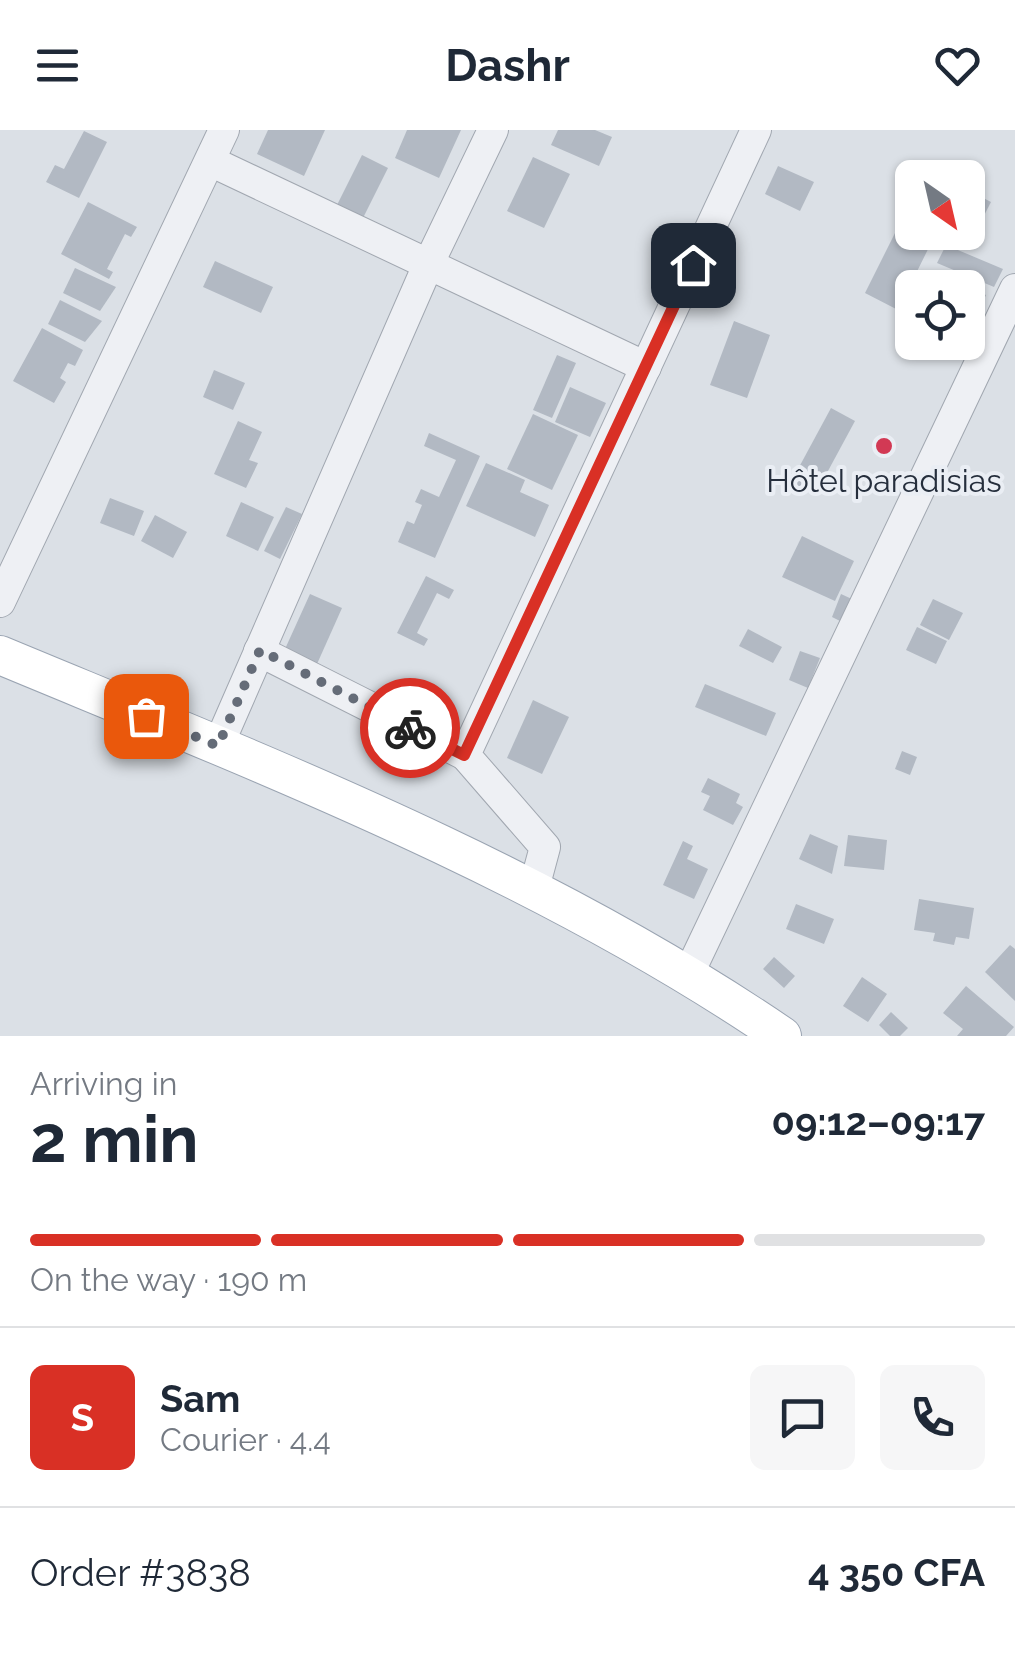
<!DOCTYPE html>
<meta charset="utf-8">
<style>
body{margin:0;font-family:Raleway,sans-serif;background:#f6f6f7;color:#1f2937;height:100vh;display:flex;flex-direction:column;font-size:38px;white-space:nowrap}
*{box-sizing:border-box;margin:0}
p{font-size:32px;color:#747a83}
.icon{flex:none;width:55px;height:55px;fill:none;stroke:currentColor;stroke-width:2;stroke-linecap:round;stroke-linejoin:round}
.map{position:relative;height:906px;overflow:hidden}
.details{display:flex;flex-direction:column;background:#fff;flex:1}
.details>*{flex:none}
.needle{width:65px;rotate:146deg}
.tools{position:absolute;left:895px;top:30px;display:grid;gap:20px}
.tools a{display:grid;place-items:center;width:90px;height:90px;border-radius:15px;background:#fff;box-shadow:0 2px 8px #0004;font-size:50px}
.pin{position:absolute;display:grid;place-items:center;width:85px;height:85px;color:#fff;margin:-42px;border-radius:20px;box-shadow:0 5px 15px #0006}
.courier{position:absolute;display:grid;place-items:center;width:100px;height:100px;margin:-50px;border:8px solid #d93025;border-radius:50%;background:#fff;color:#222;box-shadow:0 2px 12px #0007}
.head em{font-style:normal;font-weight:700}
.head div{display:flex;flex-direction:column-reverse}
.head{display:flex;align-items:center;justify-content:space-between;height:170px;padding:0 30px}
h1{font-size:65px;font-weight:700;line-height:75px}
.bar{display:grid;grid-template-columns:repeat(4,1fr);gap:15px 10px;align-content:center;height:120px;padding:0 30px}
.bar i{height:12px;border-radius:8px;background:#e0e1e3}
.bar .active{background:#d93025}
.bar p{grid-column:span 4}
.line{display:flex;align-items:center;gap:25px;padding:0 30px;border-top:2px solid #e0e1e3}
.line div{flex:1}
.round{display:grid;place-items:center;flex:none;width:105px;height:105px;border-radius:15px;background:#f6f6f7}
header{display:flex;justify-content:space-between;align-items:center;height:130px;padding:0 30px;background:#fff;font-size:45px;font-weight:700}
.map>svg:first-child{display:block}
</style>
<header><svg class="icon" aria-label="menu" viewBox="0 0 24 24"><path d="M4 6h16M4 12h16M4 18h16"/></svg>Dashr<svg class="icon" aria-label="heart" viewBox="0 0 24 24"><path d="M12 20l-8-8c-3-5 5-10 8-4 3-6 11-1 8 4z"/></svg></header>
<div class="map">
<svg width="1015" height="906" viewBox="0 0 1015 906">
<rect width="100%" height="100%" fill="#dbe0e6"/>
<g fill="#b2b9c3">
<path d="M268,0H325L304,46L257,24Z"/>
<path d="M407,0H461L439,48L395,28Z"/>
<path d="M558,0H595L612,7L599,36L551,15Z"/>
<path d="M84,1L107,12L79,68L46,52L55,35L64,39Z"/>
<path d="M362,25L388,38L363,88L337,75Z"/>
<path d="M533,27L570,44L544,98L507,81Z"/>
<path d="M778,36L814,52L800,81L765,64Z"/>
<path d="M968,60L991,72L975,103L968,99Z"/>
<path d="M88,72L137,97L131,107L125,104L107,139L113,142L109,149L61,124Z"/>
<path d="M901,91L912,96V102L934,107L898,180L865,163Z"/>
<path d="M946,115L1003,139L994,157L937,133Z"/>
<path d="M215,131L273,157L261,183L203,157Z"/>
<path d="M75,138L116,157L100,181L63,163Z"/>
<path d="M935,142L986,165L978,182L968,178V158H928Z"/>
<path d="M60,170L102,191L85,212L48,194Z"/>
<path d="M968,180L980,186L968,213Z"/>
<path d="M734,191L770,205L747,268L710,255Z"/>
<path d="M42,198L83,220L75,236L68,233L60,248L66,252L54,273L13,251Z"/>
<path d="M557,225L576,233L552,288L533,280Z"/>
<path d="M214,240L245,253L233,280L203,267Z"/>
<path d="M570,257L606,273L590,307L555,292Z"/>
<path d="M831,278L855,291L815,365L791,352Z"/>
<path d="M533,284L578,305L552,360L507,339Z"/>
<path d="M238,291L262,302L249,330L258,333L246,358L214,344Z"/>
<path d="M429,303L480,326L435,428L398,412L407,391L414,394L422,375L415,372L421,359L439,367L456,330L424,316Z"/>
<path d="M486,333L525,350L520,362L549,375L535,407L466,376Z"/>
<path d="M110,368L144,381L134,406L100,393Z"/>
<path d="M241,372L274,387L258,421L226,406Z"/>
<path d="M286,377L302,384L280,429L264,421Z"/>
<path d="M155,385L187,402L173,428L141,411Z"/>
<path d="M802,406L854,431L835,471L782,447Z"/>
<path d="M426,446L454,460L449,469L437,463L417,503L428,509L424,516L397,503Z"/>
<path d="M310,464L342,478L317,534L285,519Z"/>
<path d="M841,464L854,470L844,493L832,487Z"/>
<path d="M933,469L963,483L949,510L920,495Z"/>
<path d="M917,497L947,511L936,534L906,520Z"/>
<path d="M748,499L782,517L773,533L739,516Z"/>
<path d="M800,521L820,528L808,558L789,550Z"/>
<path d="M705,554L776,583L766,606L695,577Z"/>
<path d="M533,570L569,587L542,644L507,628Z"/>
<path d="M902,621L917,627L910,645L895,639Z"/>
<path d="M708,648L740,664L736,673L743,677L733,695L703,680L710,666L701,662Z"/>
<path d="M810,704L838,716L832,744L799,729Z"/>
<path d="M848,705L887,710L884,740L844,736Z"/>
<path d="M683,711L693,716L687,729L708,739L694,769L663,755Z"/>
<path d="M919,769L974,778L969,809L956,807L954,815L933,811L935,803L914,800Z"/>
<path d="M796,774L834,789L824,814L786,799Z"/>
<path d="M1010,815L1015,819V871L985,842Z"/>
<path d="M774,827L795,846L784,858L763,839Z"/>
<path d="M862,847L887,864L868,892L843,876Z"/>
<path d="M966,856L1014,897L1006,906H957L963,899L943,883Z"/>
<path d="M891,882L908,898L900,906H890L879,895Z"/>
</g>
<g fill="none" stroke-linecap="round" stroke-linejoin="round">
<defs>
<g id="minor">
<path d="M210,31L646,237"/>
<path d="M0,472L224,0"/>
<path d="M259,521L465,625"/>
<path d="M218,616L428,135L493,0"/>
<path d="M534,758L545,717L465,625L756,0"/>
<path d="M689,843L1015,159"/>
</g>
<path id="major" d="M0,525C267,636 542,742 782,906"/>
</defs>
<use href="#minor" stroke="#a1a7b0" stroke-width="32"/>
<use href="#major" stroke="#9aa4b2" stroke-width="40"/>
<use href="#minor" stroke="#eef0f4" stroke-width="30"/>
<use href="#major" stroke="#fff" stroke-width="38"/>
</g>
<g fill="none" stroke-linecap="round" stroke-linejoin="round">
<path stroke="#656c78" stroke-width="10" stroke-dasharray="0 18" d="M146,586L218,616L260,520L410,598"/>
<path stroke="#d93025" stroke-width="12" d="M410,598L464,625L693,135"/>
</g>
<circle fill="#d23954" stroke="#eaeef4" stroke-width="4" cx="884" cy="316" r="10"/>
<g text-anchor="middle" stroke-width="8" stroke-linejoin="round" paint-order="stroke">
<g font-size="32" fill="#252e3c" stroke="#eaeef4">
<text x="884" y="362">Hôtel paradisias</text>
</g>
</g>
</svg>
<div class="tools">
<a><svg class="needle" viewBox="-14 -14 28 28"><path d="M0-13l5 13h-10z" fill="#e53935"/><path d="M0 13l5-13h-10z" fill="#747a83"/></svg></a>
<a><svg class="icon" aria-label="locate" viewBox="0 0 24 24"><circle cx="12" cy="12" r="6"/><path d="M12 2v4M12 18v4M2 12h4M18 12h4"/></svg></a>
</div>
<div class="pin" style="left:146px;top:586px;background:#ea580c"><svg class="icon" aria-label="bag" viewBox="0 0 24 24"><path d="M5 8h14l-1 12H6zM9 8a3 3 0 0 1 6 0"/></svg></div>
<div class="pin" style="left:693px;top:135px;background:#1f2937"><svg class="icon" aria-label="home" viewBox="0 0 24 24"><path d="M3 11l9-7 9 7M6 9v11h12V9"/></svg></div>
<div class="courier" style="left:410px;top:598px"><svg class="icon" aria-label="bike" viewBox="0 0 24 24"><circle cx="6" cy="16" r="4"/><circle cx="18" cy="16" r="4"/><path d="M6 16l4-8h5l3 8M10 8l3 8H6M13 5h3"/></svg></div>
</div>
<section class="details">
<div class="head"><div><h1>2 min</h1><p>Arriving in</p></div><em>09:12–09:17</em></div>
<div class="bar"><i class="active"></i><i class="active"></i><i class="active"></i><i></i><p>On the way · 190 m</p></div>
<div class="line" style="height:180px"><b class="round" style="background:#d93025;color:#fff">S</b><div><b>Sam</b><p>Courier · 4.4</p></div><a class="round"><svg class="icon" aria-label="chat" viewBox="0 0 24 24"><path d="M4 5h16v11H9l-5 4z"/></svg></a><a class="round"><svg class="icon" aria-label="phone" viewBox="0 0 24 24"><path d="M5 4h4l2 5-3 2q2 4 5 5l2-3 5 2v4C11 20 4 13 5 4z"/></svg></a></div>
<div class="line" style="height:130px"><div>Order #3838</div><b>4 350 CFA</b></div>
</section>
